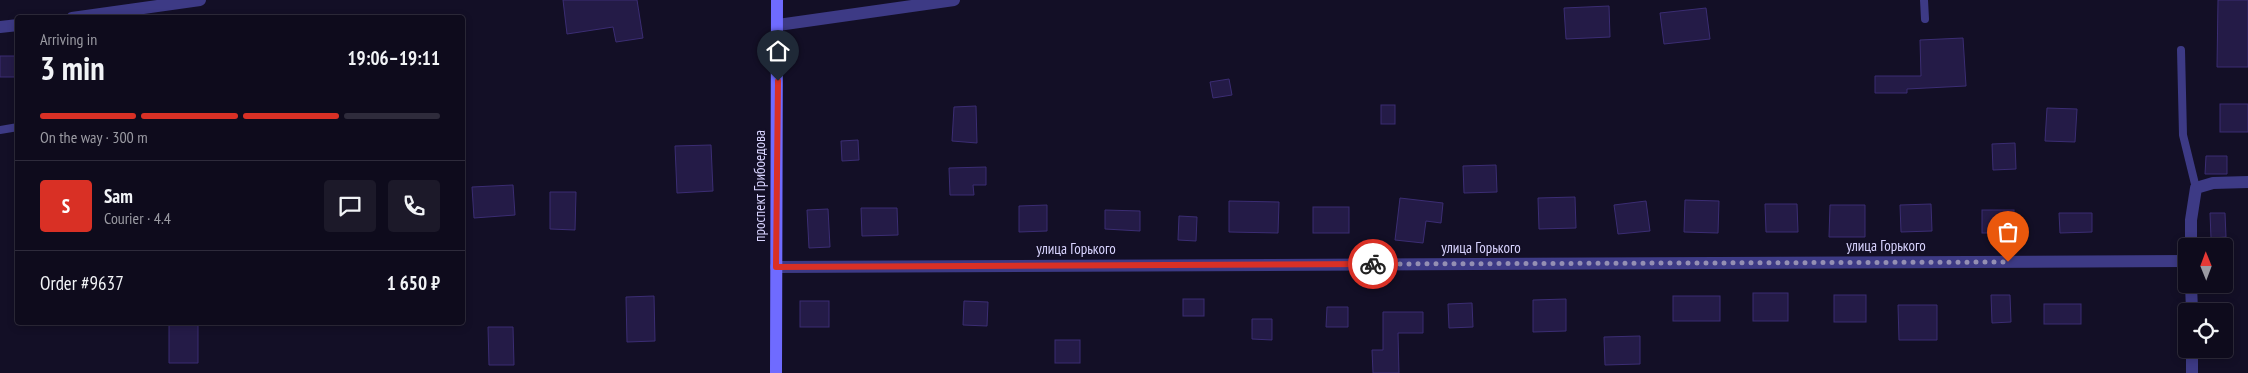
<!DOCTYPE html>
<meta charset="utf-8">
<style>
body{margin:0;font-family:"PT Sans Narrow",sans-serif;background:#1c1929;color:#f1f3f6;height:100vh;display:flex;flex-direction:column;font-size:19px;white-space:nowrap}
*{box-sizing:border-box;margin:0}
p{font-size:16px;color:#9b9ba3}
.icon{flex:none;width:28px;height:28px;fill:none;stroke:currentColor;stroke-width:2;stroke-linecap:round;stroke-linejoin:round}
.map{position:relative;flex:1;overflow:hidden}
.sheet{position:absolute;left:15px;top:15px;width:450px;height:310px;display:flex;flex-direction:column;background:#0e0b1c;border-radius:5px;box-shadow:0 2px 8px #0003,0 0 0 1px #2e2b3b}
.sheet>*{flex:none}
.needle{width:32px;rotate:359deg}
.fabs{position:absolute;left:2178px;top:238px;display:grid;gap:10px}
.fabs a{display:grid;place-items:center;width:55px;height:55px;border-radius:5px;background:#0e0b1c;box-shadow:0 2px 8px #0003,0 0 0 1px #2e2b3b;font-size:25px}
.pin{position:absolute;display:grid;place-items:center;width:42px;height:42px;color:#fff;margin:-51px -21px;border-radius:50% 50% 50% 0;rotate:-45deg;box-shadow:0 0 5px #0007}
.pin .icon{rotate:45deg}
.courier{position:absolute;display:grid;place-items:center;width:50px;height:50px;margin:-25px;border:4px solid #d93025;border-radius:50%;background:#fff;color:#222;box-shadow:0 1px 6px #0007}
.summary em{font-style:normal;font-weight:700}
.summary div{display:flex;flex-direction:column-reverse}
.summary{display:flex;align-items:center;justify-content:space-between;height:85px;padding:0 25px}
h1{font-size:32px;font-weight:700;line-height:38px}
.bar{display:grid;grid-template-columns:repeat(4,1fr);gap:8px 5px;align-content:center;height:60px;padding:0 25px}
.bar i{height:6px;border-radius:4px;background:#2e2b3b}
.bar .active{background:#d93025}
.bar p{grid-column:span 4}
.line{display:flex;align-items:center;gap:12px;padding:0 25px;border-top:1px solid #2e2b3b}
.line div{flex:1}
.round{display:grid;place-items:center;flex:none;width:52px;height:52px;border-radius:5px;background:#1c1929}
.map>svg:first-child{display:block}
</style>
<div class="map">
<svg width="2248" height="373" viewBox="0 0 2248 373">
<rect width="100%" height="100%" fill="#130f26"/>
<g fill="#241b47" stroke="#3b2d73">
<path d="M563,0H637L643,38L616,42L613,27L567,34Z"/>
<path d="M2218,0H2248V67H2217Z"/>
<path d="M1609,6L1610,37L1566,39L1564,8Z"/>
<path d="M1706,8L1710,39L1664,44L1660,13Z"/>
<path d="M1963,38L1966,86L1907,89V93H1875V76H1921L1920,40Z"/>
<rect x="0" y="56" width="18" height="21"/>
<path d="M1229,79L1232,95L1213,98L1210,82Z"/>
<rect x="2220" y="104" width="28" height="28"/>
<rect x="1381" y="105" width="14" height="19"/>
<path d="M976,106L977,143L952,141L954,107Z"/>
<path d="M2047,108L2077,109L2075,142L2045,141Z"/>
<path d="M858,140L859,160L842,161L841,141Z"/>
<path d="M2015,143L2016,169L1993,170L1992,144Z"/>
<path d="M711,145L713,191L677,193L675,146Z"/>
<path d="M2206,156H2227V174H2205Z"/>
<path d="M1496,165L1497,192L1464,193L1463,166Z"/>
<path d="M986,167V185H973L974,195H950L949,168Z"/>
<path d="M513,185L515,215L474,218L472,187Z"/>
<path d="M550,192H576L575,230L550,229Z"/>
<path d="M1575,197L1576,228L1539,229L1538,198Z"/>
<path d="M1400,198L1443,203L1441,223L1426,221L1423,243L1395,240Z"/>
<path d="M1685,200L1719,201L1718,233L1684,232Z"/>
<path d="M1229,201L1279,202L1278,233L1229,232Z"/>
<path d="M1646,201L1650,231L1618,234L1614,205Z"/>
<path d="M1765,204H1797L1798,232H1766Z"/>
<path d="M1931,204L1932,231L1901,232L1900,205Z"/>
<path d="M1047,205V231L1019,232V206Z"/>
<path d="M1830,205H1865V237H1829Z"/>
<rect x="1313" y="207" width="36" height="26"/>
<path d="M861,208H897L898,235L862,236Z"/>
<path d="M828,209L830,247L809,248L807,210Z"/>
<path d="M1105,210L1140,211V231L1105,229Z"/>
<rect x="1982" y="210" width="32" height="23"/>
<path d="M2059,213H2092V232L2060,233Z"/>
<path d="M2210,213H2225L2226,237L2211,238Z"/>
<path d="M1179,216L1197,217L1196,241L1178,240Z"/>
<rect x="1753" y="293" width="35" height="28"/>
<rect x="1834" y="295" width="32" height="27"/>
<path d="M1991,295H2010L2011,322L1992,323Z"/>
<path d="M654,296L655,341L627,342L626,297Z"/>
<rect x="1673" y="296" width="47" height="25"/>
<rect x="1183" y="299" width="21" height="17"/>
<path d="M1566,299V331L1533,332V300Z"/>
<rect x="800" y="301" width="29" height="26"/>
<path d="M964,301L988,302L987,326L963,325Z"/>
<path d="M1472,303L1473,327L1449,328L1448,304Z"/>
<rect x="2044" y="304" width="37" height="20"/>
<path d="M1898,305H1937V340H1899Z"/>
<path d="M1327,307H1348V327H1326Z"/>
<path d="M1383,312H1423V333H1398L1399,373H1373L1372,350H1383Z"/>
<path d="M1252,319H1272V340L1252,339Z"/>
<path d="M169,323L198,324V363H169Z"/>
<path d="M488,327H513L514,365H489Z"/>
<path d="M1640,336V364L1605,365L1604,337Z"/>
<rect x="1055" y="340" width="25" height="23"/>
</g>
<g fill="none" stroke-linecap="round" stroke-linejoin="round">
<g stroke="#3d3a85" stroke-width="8">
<path d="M1924,0L1925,19"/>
<path d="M2181,50L2183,135L2196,188"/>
<path d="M0,130L18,127"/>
</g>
<g stroke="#3d3a85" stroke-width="12">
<path d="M72,18L200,0"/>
<path d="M778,25L954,0"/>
<path d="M0,27L18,25"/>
<path d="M2191,246V220L2196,188L2213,183L2248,182"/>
<path d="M776,267L2186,261"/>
<path d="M2191,284L2192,311"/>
<path d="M2192,349V373"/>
</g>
<path stroke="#6f6bff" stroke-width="12" d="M776,373L777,0"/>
</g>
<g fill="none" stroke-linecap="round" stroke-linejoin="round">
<path stroke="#948fb3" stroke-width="5" stroke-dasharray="0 9" d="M1373,264L2008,262"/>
<path stroke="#d93025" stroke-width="6" d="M778,81L776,267L1373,264"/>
</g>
<g text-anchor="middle" stroke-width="4" stroke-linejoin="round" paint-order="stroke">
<g font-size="15" fill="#d9d4ff" stroke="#130f26">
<text transform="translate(760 186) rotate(-90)" y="5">проспект Грибоедова</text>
<text x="1886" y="251">улица Горького</text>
<text x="1481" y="253">улица Горького</text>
<text x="1076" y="254">улица Горького</text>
</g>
</g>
</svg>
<div class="fabs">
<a><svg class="needle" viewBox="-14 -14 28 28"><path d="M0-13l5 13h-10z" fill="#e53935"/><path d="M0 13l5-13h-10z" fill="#9b9ba3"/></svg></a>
<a><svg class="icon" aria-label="locate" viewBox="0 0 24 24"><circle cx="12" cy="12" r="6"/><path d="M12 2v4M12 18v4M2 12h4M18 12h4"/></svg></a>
</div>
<div class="pin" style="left:2008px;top:262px;background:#ea580c"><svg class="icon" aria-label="bag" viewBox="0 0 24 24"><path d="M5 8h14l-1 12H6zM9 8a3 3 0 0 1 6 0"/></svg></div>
<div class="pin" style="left:778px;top:81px;background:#1f2937"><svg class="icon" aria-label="home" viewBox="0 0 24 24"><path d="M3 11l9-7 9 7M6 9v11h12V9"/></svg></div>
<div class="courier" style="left:1373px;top:264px"><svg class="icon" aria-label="bike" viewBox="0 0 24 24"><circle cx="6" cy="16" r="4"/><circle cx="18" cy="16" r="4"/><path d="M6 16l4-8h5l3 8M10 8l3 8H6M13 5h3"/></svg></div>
<section class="sheet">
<div class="summary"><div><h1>3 min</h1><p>Arriving in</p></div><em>19:06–19:11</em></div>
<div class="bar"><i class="active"></i><i class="active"></i><i class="active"></i><i></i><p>On the way · 300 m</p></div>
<div class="line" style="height:90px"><b class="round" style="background:#d93025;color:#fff">S</b><div><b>Sam</b><p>Courier · 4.4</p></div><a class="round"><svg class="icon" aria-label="chat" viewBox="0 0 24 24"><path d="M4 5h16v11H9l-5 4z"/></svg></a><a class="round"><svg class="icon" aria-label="phone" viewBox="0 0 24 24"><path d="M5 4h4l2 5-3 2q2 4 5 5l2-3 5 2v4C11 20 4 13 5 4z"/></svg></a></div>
<div class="line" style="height:65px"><div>Order #9637</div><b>1 650 ₽</b></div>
</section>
</div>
